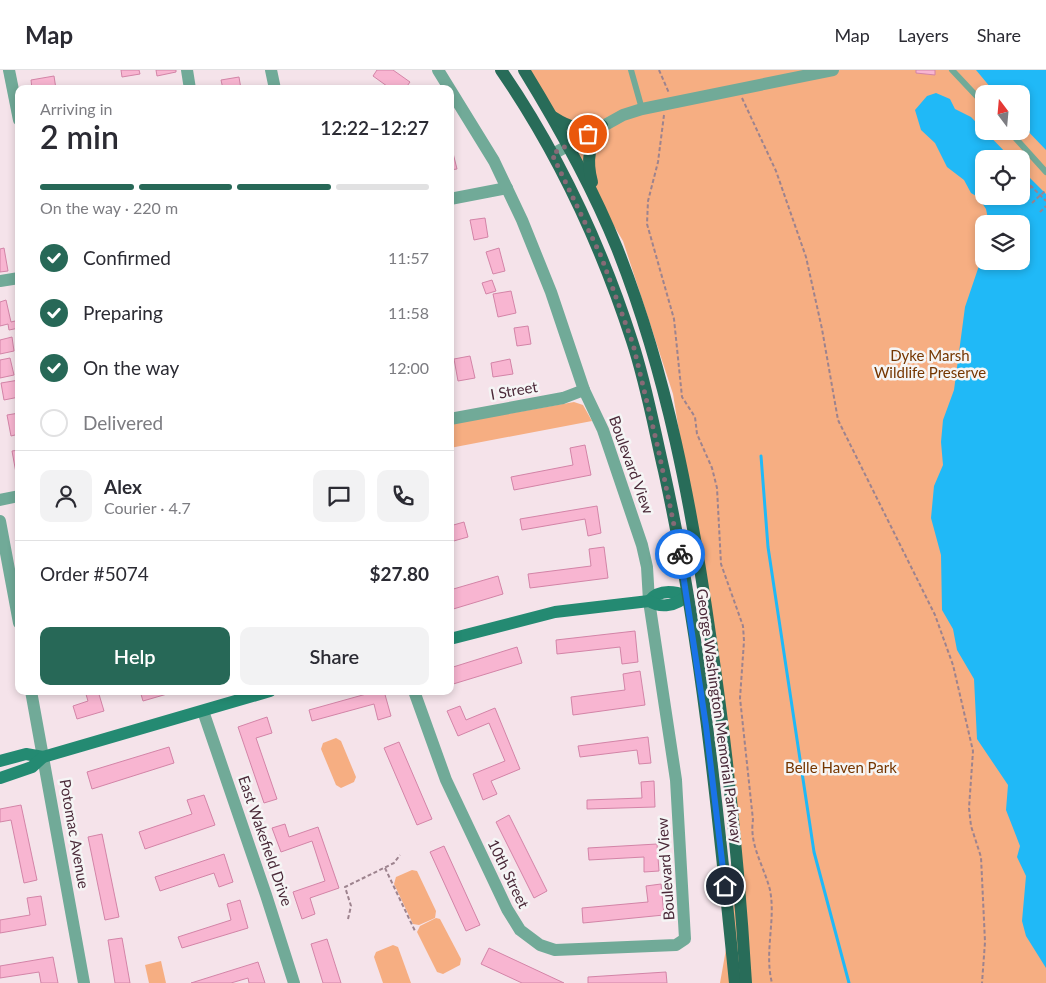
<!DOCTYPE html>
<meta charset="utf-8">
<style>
body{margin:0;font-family:Lato,sans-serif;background:#f2f2f3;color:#2b2b33;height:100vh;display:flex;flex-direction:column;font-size:19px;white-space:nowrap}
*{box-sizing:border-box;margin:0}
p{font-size:16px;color:#7c7c81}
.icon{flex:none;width:28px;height:28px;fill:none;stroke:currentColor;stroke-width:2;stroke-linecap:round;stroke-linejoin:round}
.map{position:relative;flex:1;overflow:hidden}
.drawer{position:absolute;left:15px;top:15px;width:439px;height:610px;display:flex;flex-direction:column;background:#fff;border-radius:10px;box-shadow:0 2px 8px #0003}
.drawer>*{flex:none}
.needle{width:32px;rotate:344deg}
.buttons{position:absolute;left:975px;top:15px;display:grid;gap:10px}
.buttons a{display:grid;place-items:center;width:55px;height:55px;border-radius:10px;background:#fff;box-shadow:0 2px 8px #0003;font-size:25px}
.pin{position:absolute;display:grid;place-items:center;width:42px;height:42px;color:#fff;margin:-21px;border:2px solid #fff;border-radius:50%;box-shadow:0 1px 5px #0007}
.courier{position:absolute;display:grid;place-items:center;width:50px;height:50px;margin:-25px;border:4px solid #1a73e8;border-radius:50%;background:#fff;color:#222;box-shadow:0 1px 6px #0007}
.overview em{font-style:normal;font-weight:600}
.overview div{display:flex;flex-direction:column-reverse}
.overview{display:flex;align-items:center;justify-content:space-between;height:85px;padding:0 25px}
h1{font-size:32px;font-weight:600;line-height:38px}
.bar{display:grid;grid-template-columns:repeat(4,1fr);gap:8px 5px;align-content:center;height:60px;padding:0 25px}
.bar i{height:6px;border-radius:4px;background:#e1e1e2}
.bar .active{background:#276857}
.bar p{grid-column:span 4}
.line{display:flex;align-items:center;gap:12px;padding:0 25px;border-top:1px solid #e1e1e2}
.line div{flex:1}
.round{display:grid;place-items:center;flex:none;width:52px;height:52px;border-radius:10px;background:#f2f2f3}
ol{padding:0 25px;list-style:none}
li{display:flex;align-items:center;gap:15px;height:55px}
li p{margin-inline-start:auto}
li .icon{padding:5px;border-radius:50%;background:#276857;color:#fff;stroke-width:4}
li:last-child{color:#7c7c81}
li i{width:28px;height:28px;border:2px solid #e1e1e2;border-radius:50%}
.action{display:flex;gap:10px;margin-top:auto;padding:10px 25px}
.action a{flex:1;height:58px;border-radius:10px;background:#276857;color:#fff;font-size:20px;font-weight:600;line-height:58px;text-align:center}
.action a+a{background:#f2f2f3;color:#2b2b33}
header{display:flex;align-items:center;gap:30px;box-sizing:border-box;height:70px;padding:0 25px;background:#fff;border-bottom:1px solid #e1e1e2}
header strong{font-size:24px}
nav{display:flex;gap:28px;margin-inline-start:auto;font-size:18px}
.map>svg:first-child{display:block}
</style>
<header>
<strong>Map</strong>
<nav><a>Map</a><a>Layers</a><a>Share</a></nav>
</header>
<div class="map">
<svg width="1046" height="913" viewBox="0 0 1046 913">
<rect width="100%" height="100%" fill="#f5e3ea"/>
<g fill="#f6ae82" fill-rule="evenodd">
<path d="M521,0H1012L1046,42V913H720L739,806L705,523L673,324L623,171ZM984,24H1021V61H984ZM984,89H1021V126H984ZM984,154H1021V191H984Z"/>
<path d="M574,332L583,335L592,351L450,378V354Z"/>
<path d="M336,668L341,671L356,707L354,712L341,718L336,715L321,679L323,673Z"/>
<path d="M412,800L417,801L436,841L435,848L419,855L413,854L394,814L396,807Z"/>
<path d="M436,848L440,849L461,889L460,895L443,904L437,902L417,862L420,856Z"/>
<path d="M393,875L398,877L411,913H383L374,887L376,882Z"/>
<path d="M161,891L166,913H149L145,895Z"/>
</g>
<g fill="#20b9f7">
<path d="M976,0H1046V80L1021,54V24H996Z"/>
<path d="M936,23L950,29L955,39L971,47L1012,89H984V126H1021V99L1046,124V898L1026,866L1022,851L1026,806L1017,787L1020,776L1006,740L1008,715L977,669L974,609L957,580L953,559L942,540L941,485L931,448L934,416L943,395L941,372L943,350L954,320L965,237L984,181V191H1021V154H989L986,139L978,127L971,123L964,110L947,97L935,73L921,60L915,40L927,26Z"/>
</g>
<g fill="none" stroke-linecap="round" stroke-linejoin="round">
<path stroke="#20b9f7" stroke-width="3" d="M761,386L768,477L814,782L849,913"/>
</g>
<g fill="#f8b5d1" stroke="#d384a7">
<path d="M121,0H139L140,4L122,7Z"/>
<path d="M156,0H176V2L157,6Z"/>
<path d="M377,0H393L410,12L405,19H391L373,6Z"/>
<path d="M916,0H935V5L916,3Z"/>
<path d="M54,6L56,19H32L31,10Z"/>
<path d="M239,7L241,19H223L221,10Z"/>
<path d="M453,83L457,99L450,100V84Z"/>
<path d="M485,148L488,167L474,170L470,150Z"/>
<path d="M4,178L8,201L0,202V179Z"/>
<path d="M499,178L505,201L493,204L486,182Z"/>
<path d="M492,210L496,221L486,224L482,213Z"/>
<path d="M511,221L516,243L498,247L493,224Z"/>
<path d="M6,230L11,252L19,250V258L9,260L8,254L0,256V232Z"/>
<path d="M528,256L531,274L517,276L514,258Z"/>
<path d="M12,267L14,281L0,284V270Z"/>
<path d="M470,286L475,308L458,311L454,289Z"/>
<path d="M10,288L14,305L0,308V290Z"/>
<path d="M510,289L513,304L493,307L491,293Z"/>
<path d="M19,310V327L4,330L1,313Z"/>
<path d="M19,343V364L11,366L7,345Z"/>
<path d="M585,375L591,405L514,420L511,407L573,395L570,378Z"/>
<path d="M19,380V402L16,403L12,381Z"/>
<path d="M597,436L601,463L588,466L585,449L522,460L520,449Z"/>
<path d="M464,452L468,467L450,472V456Z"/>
<path d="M604,477L608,508L530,518L528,504L591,496L589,479Z"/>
<path d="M498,506L503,524L450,540V520Z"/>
<path d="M635,561L638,592L622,594L620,577L557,584L556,570Z"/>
<path d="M517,577L522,593L450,615V598Z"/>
<path d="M640,601L645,635L573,645L571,627L625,620L623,604Z"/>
<path d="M85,621H98L104,641L77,649L73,636L88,631Z"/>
<path d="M140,621H174V622L143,631Z"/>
<path d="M377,621H384L391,646L378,650L374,634L312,651L309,640Z"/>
<path d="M460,636L466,650L495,638L520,699L491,711L497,724L483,730L473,704L505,691L489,653L458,666L447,641Z"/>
<path d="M267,647L272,663L256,668L277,729L264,733L238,657Z"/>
<path d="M648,667L651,693L639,694L637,680L580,687L578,676Z"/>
<path d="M399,672L432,749L417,755L384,678Z"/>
<path d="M169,677L174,693L92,719L87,702Z"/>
<path d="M654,711L655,737L587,739V730L642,728L641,712Z"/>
<path d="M204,725L215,755L145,779L139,762L192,744L187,730Z"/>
<path d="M21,735L37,810L24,813L11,750L0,752V739Z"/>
<path d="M509,745L547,821L534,828L496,752Z"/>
<path d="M285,754L289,767L318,757L339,818L310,828L315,844L302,849L293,822L325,811L312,771L281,782L272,758Z"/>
<path d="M102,764L119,847L105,850L88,767Z"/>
<path d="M657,774L659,801L644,802V787L589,790L588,778Z"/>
<path d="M444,776L480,855L466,861L430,782Z"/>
<path d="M224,784L233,812L219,817L214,803L160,821L155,807Z"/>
<path d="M661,814L664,845L583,853L582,838L648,832L646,816Z"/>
<path d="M41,826L46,855L0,863V850L30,845L27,828Z"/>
<path d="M240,830L248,858L182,878L178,867L231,850L227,834Z"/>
<path d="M122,868L130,913H115L108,870Z"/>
<path d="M327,869L341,913H323L311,874Z"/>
<path d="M489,878L564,913H522L481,894Z"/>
<path d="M53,887L58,913H41L39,902L0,908V896Z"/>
<path d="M258,892L265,913H249L248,908L231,913H191Z"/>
<path d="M666,902L667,913H588V907Z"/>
</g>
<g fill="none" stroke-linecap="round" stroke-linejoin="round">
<g stroke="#9d838e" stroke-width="2" stroke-dasharray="4 2.5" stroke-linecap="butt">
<path d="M659,0L669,23"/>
<path d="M742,28L776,101L806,187L822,259L838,350L935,545L953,595L973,681L969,738L971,756L981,787L985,872L982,913"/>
<path d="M664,45L658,92L648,131L647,154L674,249L682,327L695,347L697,364L712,398L717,418L721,494L743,556L744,571L740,628L753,750C749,775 764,796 770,820C776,850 764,882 772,913"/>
<path d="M1002,87L1004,89"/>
<path d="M1021,106L1046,131"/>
<path d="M1023,124L1032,116"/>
<path d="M1032,133L1046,120"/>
<path d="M1040,142L1046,136"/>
<path d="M385,798L415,861"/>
<path d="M348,849L351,836L345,817L394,793L400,785"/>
</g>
<g stroke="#71aa98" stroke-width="6">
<path d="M631,0L642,39"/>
<path d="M952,0L984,34"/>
<path d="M1009,61L1046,102"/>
</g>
<g stroke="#71aa98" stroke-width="12">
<path d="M9,0L19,50"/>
<path d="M187,0L190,19"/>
<path d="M271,0L275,19"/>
<path d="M553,84L623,45L642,39L833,0"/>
<path d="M450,129L507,118"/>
<path d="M0,211L19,208"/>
<path d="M450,349L563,328L584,320"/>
<path d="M0,430L19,426"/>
<path d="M0,451L19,553"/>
<path d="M31,621L84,913"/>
<path d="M414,621L446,710L507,839L520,860L540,875L555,880L676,875L685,869L676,710L649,531L647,497L642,475L603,360L584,320L551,222L522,150L494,91L438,0"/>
<path d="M203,641L266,825L294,913"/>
</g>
<g stroke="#248a72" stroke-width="12">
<path d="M649,531C659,519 674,521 687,526"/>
<path d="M450,569L555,542L649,531C662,539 676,535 687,526"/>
<path d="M0,691L26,684L43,687"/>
<path d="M0,708L32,697L43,687L270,621"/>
</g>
<g stroke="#286c59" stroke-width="12">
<path d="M501,0C558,83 601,175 632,271C646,313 654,358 664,401C701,569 718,742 735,913"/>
<path d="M524,0C559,57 592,116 617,178C667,304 692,437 711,571C728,685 739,798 746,913"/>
<path d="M553,47C570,58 582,61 602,56"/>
<path d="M592,112C586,90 589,75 602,56"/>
</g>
</g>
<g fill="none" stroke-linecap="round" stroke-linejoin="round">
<path stroke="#866a76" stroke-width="5" stroke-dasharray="0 9" d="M588,64L552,84L601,186L633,274L658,378L680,484"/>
<path stroke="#1a73e8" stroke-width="6" d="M680,484L706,656L725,816"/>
</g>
<g text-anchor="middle" stroke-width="5" stroke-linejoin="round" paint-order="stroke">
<g font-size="15" fill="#753600" stroke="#f5f5f5">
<text x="930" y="291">Dyke Marsh<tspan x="930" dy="17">Wildlife Preserve</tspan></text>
<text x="841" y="703">Belle Haven Park</text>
</g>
<g font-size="15" fill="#4a2938" stroke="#f5f5f5">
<text transform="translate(514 321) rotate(-10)" y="5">I Street</text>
<text transform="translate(631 395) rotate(70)" y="5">Boulevard View</text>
<text transform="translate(719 646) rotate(82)" y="5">George Washington Memorial Parkway</text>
<text transform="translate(74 764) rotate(80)" y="5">Potomac Avenue</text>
<text transform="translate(265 771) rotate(71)" y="5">East Wakefield Drive</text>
<text transform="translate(666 799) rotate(-94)" y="5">Boulevard View</text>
<text transform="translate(508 804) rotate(64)" y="5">10th Street</text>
</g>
</g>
</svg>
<div class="buttons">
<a><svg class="needle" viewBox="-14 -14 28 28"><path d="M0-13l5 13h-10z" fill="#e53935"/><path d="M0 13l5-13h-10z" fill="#7c7c81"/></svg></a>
<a><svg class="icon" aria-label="locate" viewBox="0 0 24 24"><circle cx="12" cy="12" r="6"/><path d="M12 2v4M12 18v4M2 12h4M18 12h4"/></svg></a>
<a><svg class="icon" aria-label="layers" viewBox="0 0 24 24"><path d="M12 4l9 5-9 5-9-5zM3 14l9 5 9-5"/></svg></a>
</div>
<div class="pin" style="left:588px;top:64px;background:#ea580c"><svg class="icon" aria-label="bag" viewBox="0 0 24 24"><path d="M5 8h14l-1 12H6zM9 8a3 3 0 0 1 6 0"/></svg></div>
<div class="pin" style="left:725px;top:816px;background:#1f2937"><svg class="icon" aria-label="home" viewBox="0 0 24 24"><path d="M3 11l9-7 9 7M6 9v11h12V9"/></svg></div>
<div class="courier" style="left:680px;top:484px"><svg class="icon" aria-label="bike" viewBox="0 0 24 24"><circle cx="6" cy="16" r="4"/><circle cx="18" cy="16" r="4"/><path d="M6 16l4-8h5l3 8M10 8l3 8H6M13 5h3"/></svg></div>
<section class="drawer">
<div class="overview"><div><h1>2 min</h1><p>Arriving in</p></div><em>12:22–12:27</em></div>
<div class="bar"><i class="active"></i><i class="active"></i><i class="active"></i><i></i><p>On the way · 220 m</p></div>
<ol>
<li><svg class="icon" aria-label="check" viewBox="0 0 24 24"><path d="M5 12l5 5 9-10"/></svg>Confirmed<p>11:57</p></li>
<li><svg class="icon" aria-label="check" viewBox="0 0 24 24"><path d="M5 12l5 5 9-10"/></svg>Preparing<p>11:58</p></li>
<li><svg class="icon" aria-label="check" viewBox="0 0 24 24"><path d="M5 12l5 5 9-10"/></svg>On the way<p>12:00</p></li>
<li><i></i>Delivered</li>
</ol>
<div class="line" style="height:90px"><a class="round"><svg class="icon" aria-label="person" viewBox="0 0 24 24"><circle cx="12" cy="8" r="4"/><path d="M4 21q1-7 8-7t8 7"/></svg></a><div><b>Alex</b><p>Courier · 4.7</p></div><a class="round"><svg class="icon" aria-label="chat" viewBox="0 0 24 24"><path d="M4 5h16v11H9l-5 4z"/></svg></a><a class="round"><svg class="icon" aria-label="phone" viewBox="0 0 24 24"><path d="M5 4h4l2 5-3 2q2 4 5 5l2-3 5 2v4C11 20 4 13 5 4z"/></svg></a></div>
<div class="line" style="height:65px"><div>Order #5074</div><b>$27.80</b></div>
<div class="action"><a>Help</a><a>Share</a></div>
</section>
</div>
